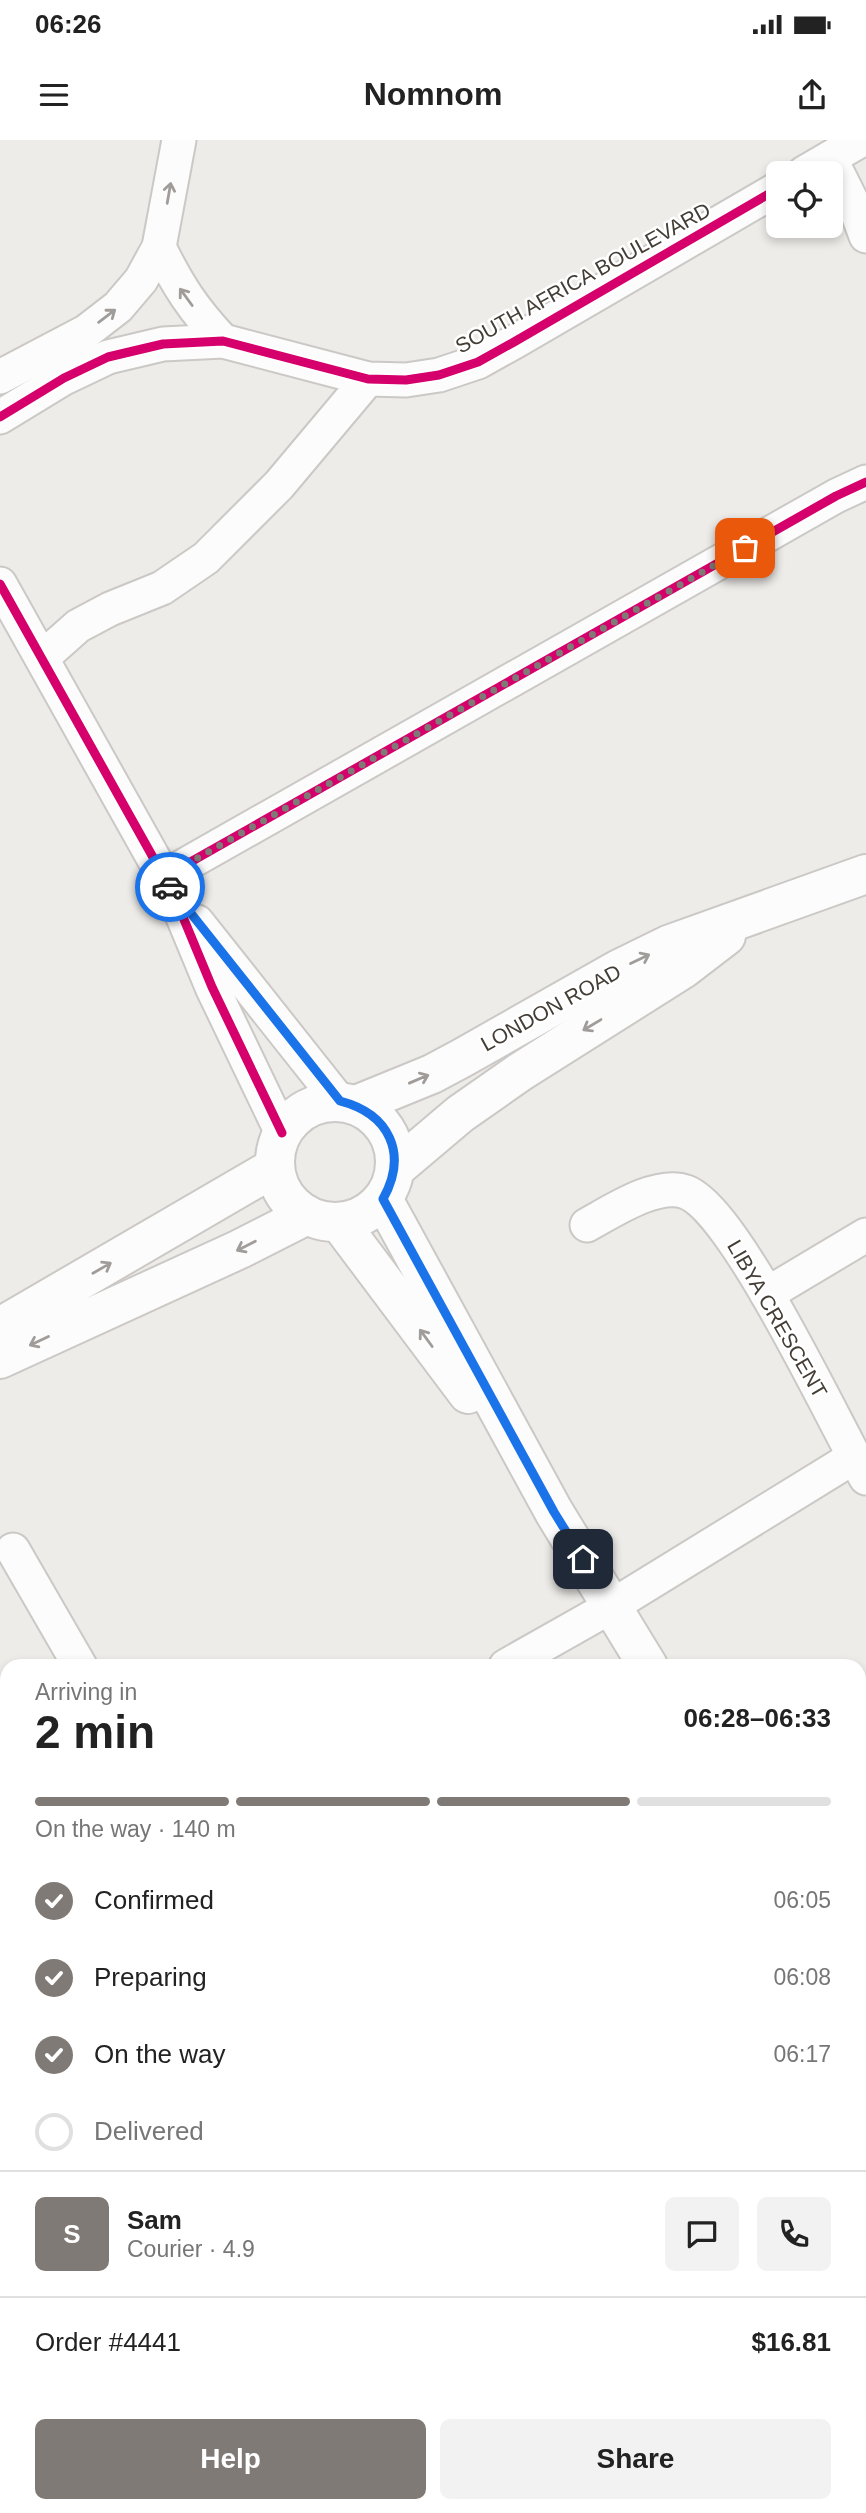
<!DOCTYPE html>
<meta charset="utf-8">
<style>
body{margin:0;font-family:Helvetica,sans-serif;background:#f2f2f2;color:#222;height:100vh;display:flex;flex-direction:column;font-size:26px;white-space:nowrap}
*{box-sizing:border-box;margin:0}
p{font-size:23px;color:#767676}
.icon{flex:none;width:38px;height:38px;fill:none;stroke:currentColor;stroke-width:2;stroke-linecap:round;stroke-linejoin:round}
.map{position:relative;flex:1;overflow:hidden}
.details{position:absolute;left:0px;top:1519px;width:866px;height:854px;display:flex;flex-direction:column;background:#fff;border-radius:21px 21px 0 0;box-shadow:0 4px 10px #0003}
.details>*{flex:none}
.fabs{position:absolute;left:766px;top:21px;display:grid;gap:14px}
.fabs a{display:grid;place-items:center;width:77px;height:77px;border-radius:10px;background:#fff;box-shadow:0 4px 10px #0003;font-size:35px}
.pin{position:absolute;display:grid;place-items:center;width:60px;height:60px;color:#fff;margin:-30px;border-radius:14px;box-shadow:0 4px 10px #0006}
.courier{position:absolute;display:grid;place-items:center;width:70px;height:70px;margin:-35px;border:5px solid #1a73e8;border-radius:50%;background:#fff;color:#222;box-shadow:0 2px 9px #0007}
.head em{font-style:normal;font-weight:700}
.head div{display:flex;flex-direction:column-reverse}
.head{display:flex;align-items:center;justify-content:space-between;height:119px;padding:0 35px}
h1{font-size:46px;font-weight:700;line-height:52px}
.bar{display:grid;grid-template-columns:repeat(4,1fr);gap:10px 7px;align-content:center;height:84px;padding:0 35px}
.bar i{height:9px;border-radius:5px;background:#e0e0e0}
.bar .current{background:#7f7a75}
.bar p{grid-column:span 4}
.line{display:flex;align-items:center;gap:18px;padding:0 35px;border-top:2px solid #e0e0e0}
.line div{flex:1}
.round{display:grid;place-items:center;flex:none;width:74px;height:74px;border-radius:10px;background:#f2f2f2}
ol{padding:0 35px;list-style:none}
li{display:flex;align-items:center;gap:21px;height:77px}
li p{margin-inline-start:auto}
li .icon{padding:7px;border-radius:50%;background:#7f7a75;color:#fff;stroke-width:4}
li:last-child{color:#767676}
li i{width:38px;height:38px;border:4px solid #e0e0e0;border-radius:50%}
.action{display:flex;gap:14px;margin-top:auto;padding:14px 35px}
.action a{flex:1;height:80px;border-radius:10px;background:#7f7a75;color:#fff;font-size:28px;font-weight:700;line-height:80px;text-align:center}
.action a+a{background:#f2f2f2;color:#222}
.status{display:flex;justify-content:space-between;align-items:center;height:49px;padding:0 35px;background:#fff;direction:ltr}
.status svg{height:19px;fill:currentColor}
header{display:flex;justify-content:space-between;align-items:center;height:91px;padding:0 35px;background:#fff;font-size:32px;font-weight:700}
.map>svg:first-child{display:block}
</style>
<div class="status"><b>06:26</b><svg viewBox="0 0 49 12"><path d="M0 12V9h3v3zM5 12V6h3v6zM10 12V3h3v9zM15 12V0h3v12zM26 1h20v11H26zM47 4h2v5h-2z"/></svg></div>
<header><svg class="icon" aria-label="menu" viewBox="0 0 24 24"><path d="M4 6h16M4 12h16M4 18h16"/></svg>Nomnom<svg class="icon" aria-label="share" viewBox="0 0 24 24"><path d="M12 15V3M7 8l5-5 5 5M5 13v7h14v-7"/></svg></header>
<div class="map">
<svg width="866" height="2373" viewBox="0 0 866 2373">
<rect width="100%" height="100%" fill="#eeece9"/>
<g fill="none" stroke-linecap="round" stroke-linejoin="round">
<defs>
<g id="minor">
<path d="M830,18L857,72L866,96"/>
<path d="M804,33L861,0"/>
<path d="M159,107C178,146 193,169 223,201"/>
<path d="M0,237L87,191L118,167L141,140L159,107L179,0"/>
<path d="M0,277L64,238L108,217L163,204L223,201L368,239L406,240L439,235L478,222L514,202L779,48"/>
<path d="M0,444L173,753L212,847L282,993"/>
<path d="M42,518L78,486L110,469L162,448L206,418L279,345L368,239"/>
<path d="M164,737L836,356L866,342"/>
<path d="M197,782L339,961"/>
<path d="M587,1085C611,1072 657,1041 686,1052C736,1071 834,1283 866,1338"/>
<path d="M767,1154L866,1095"/>
<path d="M13,1410L80,1526"/>
<path d="M506,1526L612,1466L854,1317"/>
<path d="M0,1806L7,1802"/>
<path d="M0,2219L7,2231"/>
<path d="M859,2275L866,2280"/>
<path d="M82,2366L85,2373"/>
<path d="M359,2366L367,2373"/>
</g>
<g id="tertiary">
<circle cx="335" cy="1022" r="60"/>
<path d="M356,965L432,934L462,918L619,829L668,805L866,734"/>
<path d="M395,1029L460,974L520,932L683,829L726,796"/>
<path d="M383,1059L554,1372L648,1526"/>
<path d="M339,1082L468,1254"/>
<path d="M0,1187L275,1027"/>
<path d="M0,1219L240,1109L307,1075"/>
<path d="M859,1879L866,1887"/>
</g>
</defs>
<use href="#minor" stroke="#cbc8c5" stroke-width="37"/>
<use href="#tertiary" stroke="#cbc8c5" stroke-width="42"/>
<use href="#minor" stroke="#fcfcfc" stroke-width="33"/>
<use href="#tertiary" stroke="#fcfcfc" stroke-width="38"/>
<defs>
<g id="cycleway">
<path d="M0,277L64,238L108,217L163,204L223,201L368,239L406,240L439,235L478,222L514,202L779,48"/>
<path d="M0,444L173,753L212,847L282,993"/>
<path d="M164,737L836,356L866,342"/>
</g>
</defs>
<use href="#cycleway" stroke="#fff" stroke-width="13"/>
<use href="#cycleway" stroke="#d6006c" stroke-width="9"/>
</g>
<defs><path id="oneway-shaft" d="M-6 0H5M1.5-3L5.5 0L1.5 3" fill="none" stroke-width="1.6" stroke-linecap="round" stroke-linejoin="round" transform="scale(1.75)"/></defs>
<g stroke="#a09c99">
<use href="#oneway-shaft" transform="translate(169 53) rotate(-80)"/>
<use href="#oneway-shaft" transform="translate(186 157) rotate(-126)"/>
<use href="#oneway-shaft" transform="translate(107 176) rotate(-37)"/>
<use href="#oneway-shaft" transform="translate(640 819) rotate(-26)"/>
<use href="#oneway-shaft" transform="translate(592 885) rotate(149)"/>
<use href="#oneway-shaft" transform="translate(419 939) rotate(-23)"/>
<use href="#oneway-shaft" transform="translate(246 1106) rotate(153)"/>
<use href="#oneway-shaft" transform="translate(102 1128) rotate(-30)"/>
<use href="#oneway-shaft" transform="translate(426 1198) rotate(-126)"/>
<use href="#oneway-shaft" transform="translate(39 1201) rotate(155)"/>
</g>
<g fill="none" stroke-linecap="round" stroke-linejoin="round">
<path stroke="#7f7a75" stroke-width="7" stroke-dasharray="0 12.6" d="M170,747L164,737L745,408"/>
<path stroke="#1a73e8" stroke-width="9" d="M170,747L340,961C390,974 408,1014 383,1059L554,1372L583,1419"/>
</g>
<g text-anchor="middle" stroke-width="5" stroke-linejoin="round" paint-order="stroke">
<g font-size="21" fill="#433d36" stroke="#fff">
<text transform="translate(583 138) rotate(-29)" y="7">SOUTH AFRICA BOULEVARD</text>
<text transform="translate(551 868) rotate(-29)" y="7">LONDON ROAD</text>
<text transform="translate(777 1179) rotate(60)" y="7">LIBYA CRESCENT</text>
</g>
</g>
</svg>
<div class="fabs">
<a><svg class="icon" aria-label="locate" viewBox="0 0 24 24"><circle cx="12" cy="12" r="6"/><path d="M12 2v4M12 18v4M2 12h4M18 12h4"/></svg></a>
</div>
<div class="pin" style="left:745px;top:408px;background:#ea580c"><svg class="icon" aria-label="bag" viewBox="0 0 24 24"><path d="M5 8h14l-1 12H6zM9 8a3 3 0 0 1 6 0"/></svg></div>
<div class="pin" style="left:583px;top:1419px;background:#1f2937"><svg class="icon" aria-label="home" viewBox="0 0 24 24"><path d="M3 11l9-7 9 7M6 9v11h12V9"/></svg></div>
<div class="courier" style="left:170px;top:747px"><svg class="icon" aria-label="car" viewBox="0 0 24 24"><path d="M5 17H2v-5l4-1 3-4h7l3 4 3 1v5h-3M9 17h6M6 11h13"/><circle cx="7" cy="17" r="2"/><circle cx="17" cy="17" r="2"/></svg></div>
<section class="details">
<div class="head"><div><h1>2 min</h1><p>Arriving in</p></div><em>06:28–06:33</em></div>
<div class="bar"><i class="current"></i><i class="current"></i><i class="current"></i><i></i><p>On the way · 140 m</p></div>
<ol>
<li><svg class="icon" aria-label="check" viewBox="0 0 24 24"><path d="M5 12l5 5 9-10"/></svg>Confirmed<p>06:05</p></li>
<li><svg class="icon" aria-label="check" viewBox="0 0 24 24"><path d="M5 12l5 5 9-10"/></svg>Preparing<p>06:08</p></li>
<li><svg class="icon" aria-label="check" viewBox="0 0 24 24"><path d="M5 12l5 5 9-10"/></svg>On the way<p>06:17</p></li>
<li><i></i>Delivered</li>
</ol>
<div class="line" style="height:126px"><b class="round" style="background:#7f7a75;color:#fff">S</b><div><b>Sam</b><p>Courier · 4.9</p></div><a class="round"><svg class="icon" aria-label="chat" viewBox="0 0 24 24"><path d="M4 5h16v11H9l-5 4z"/></svg></a><a class="round"><svg class="icon" aria-label="phone" viewBox="0 0 24 24"><path d="M5 4h4l2 5-3 2q2 4 5 5l2-3 5 2v4C11 20 4 13 5 4z"/></svg></a></div>
<div class="line" style="height:91px"><div>Order #4441</div><b>$16.81</b></div>
<div class="action"><a>Help</a><a>Share</a></div>
</section>
</div>
